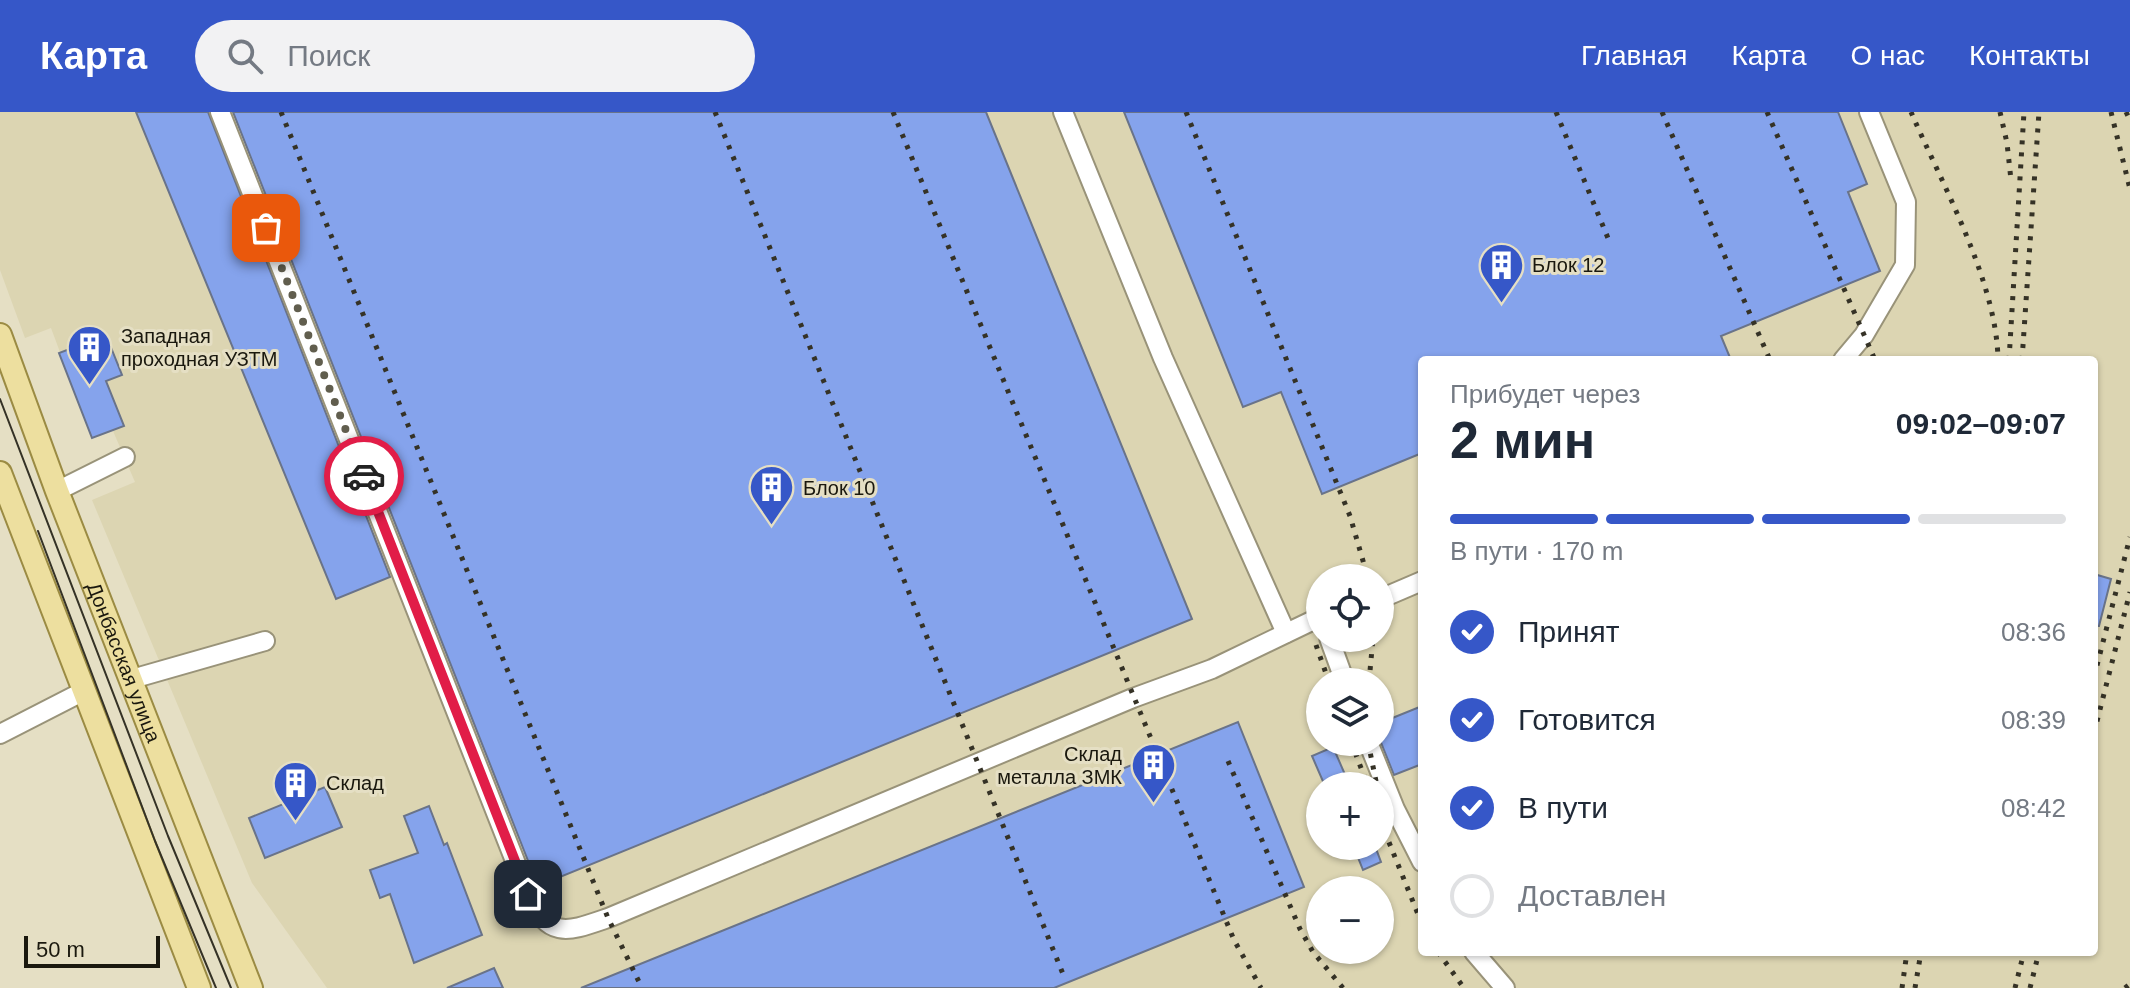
<!DOCTYPE html>
<html lang="ru">
<meta charset="utf-8">
<style>
body{margin:0;font-family:Helvetica,sans-serif;background:#f2f2f3;color:#1f2937;height:100vh;display:flex;flex-direction:column;font-size:30px;white-space:nowrap}
*{box-sizing:border-box;margin:0}
p{font-size:26px;color:#747a83}
.icon{flex:none;width:44px;height:44px;fill:none;stroke:currentColor;stroke-width:2;stroke-linecap:round;stroke-linejoin:round}
.map{position:relative;flex:1;overflow:hidden}
.sheet{position:absolute;left:1418px;top:244px;width:680px;height:600px;display:flex;flex-direction:column;background:#fff;border-radius:8px;box-shadow:0 2px 6px #0004}
.sheet>*{flex:none}
.controls{position:absolute;left:1306px;top:452px;display:grid;gap:16px}
.controls a{display:grid;place-items:center;width:88px;height:88px;border-radius:50%;background:#fff;box-shadow:0 2px 6px #0004;font-size:40px}
.scale{position:absolute;left:24px;bottom:20px;width:136px;box-sizing:border-box;padding-left:8px;border:4px solid #1a180e;border-top:0;font-size:22px;line-height:28px;white-space:nowrap;color:#1a180e;-webkit-text-stroke:6px #e5dfc4;paint-order:stroke}
.pin{position:absolute;display:grid;place-items:center;width:68px;height:68px;color:#fff;margin:-34px;border-radius:16px;box-shadow:0 4px 12px #0006}
.courier{position:absolute;display:grid;place-items:center;width:80px;height:80px;margin:-40px;border:6px solid #e11d48;border-radius:50%;background:#fff;color:#222;box-shadow:0 2px 10px #0007}
.head em{font-style:normal;font-weight:800}
.head div{display:flex;flex-direction:column-reverse}
.head{display:flex;align-items:center;justify-content:space-between;height:136px;padding:0 32px}
h1{font-size:52px;font-weight:800;line-height:60px}
.bar{display:grid;grid-template-columns:repeat(4,1fr);gap:12px 8px;align-content:center;height:96px;padding:0 32px}
.bar i{height:10px;border-radius:6px;background:#e0e1e3}
.bar .active{background:#3657c8}
.bar p{grid-column:span 4}
ol{padding:0 32px;list-style:none}
li{display:flex;align-items:center;gap:24px;height:88px}
li p{margin-inline-start:auto}
li .icon{padding:8px;border-radius:50%;background:#3657c8;color:#fff;stroke-width:4}
li:last-child{color:#747a83}
li i{width:44px;height:44px;border:4px solid #e0e1e3;border-radius:50%}
header{display:flex;align-items:center;gap:48px;box-sizing:border-box;height:112px;padding:0 40px;background:#3657c8;color:#fff}
header strong{font-size:38px}
nav{display:flex;gap:44px;margin-inline-start:auto;font-size:28px}
.search{width:560px;height:72px;background:#f2f2f3;display:flex;align-items:center;gap:20px;box-sizing:border-box;padding:0 28px;border-radius:44px;color:#747a83;font-size:30px}
.map>svg:first-child{display:block}
</style>
<header>
<strong>Карта</strong>
<div class="search"><svg class="icon" aria-label="search" viewBox="0 0 24 24"><circle cx="10" cy="10" r="6"/><path d="M15 15l6 6"/></svg>Поиск</div>
<nav><a>Главная</a><a>Карта</a><a>О нас</a><a>Контакты</a></nav>
</header>
<div class="map">
<svg width="2130" height="876" viewBox="0 0 2130 876">
<rect width="100%" height="100%" fill="#e5dfc4"/>
<path fill="#dcd5b2" fill-rule="evenodd" d="M0,0H2130V876H327L252,771L92,388L135,370L113,319L92,326L51,216L25,226L0,158ZM1422,248H2094V840H1422ZM1320,466H1380V526H1320ZM1320,570H1380V630H1320ZM1320,674H1380V734H1320ZM1320,778H1380V838H1320Z"/>
<g fill="#85a3ec" stroke="#697389" stroke-width="2">
<path d="M136,0H208L390,465L336,487Z"/>
<path d="M233,0H986L1192,507L538,774Z"/>
<path d="M1124,0H1838L1867,72L1848,80L1880,159L1721,224L1731,248H1422V341L1322,382L1281,280L1243,295Z"/>
<path d="M106,223L122,263L106,269L124,314L92,326L59,241Z"/>
<path d="M2094,462L2111,467L2099,514H2094Z"/>
<path d="M1422,594V652L1394,663L1380,628V611Z"/>
<path d="M1238,610L1304,775L1054,876H581Z"/>
<path d="M1333,635L1350,674H1325L1312,644Z"/>
<path d="M325,675L342,715L265,746L249,706Z"/>
<path d="M429,694L444,733L447,731L482,823L414,851L390,782L380,786L370,758L418,741L404,704Z"/>
<path d="M1365,734H1375L1381,750L1363,758L1355,738Z"/>
<path d="M494,856L503,876H447Z"/>
</g>
<g fill="none" stroke-linecap="round" stroke-linejoin="round">
<defs>
<g id="minor">
<path d="M220,0L528,782C549,828 567,820 608,806L1133,586L1212,557L1320,505"/>
<path d="M1063,0L1163,246L1286,521"/>
<path d="M1843,248L1864,223L1905,153L1906,90L1869,0"/>
<path d="M57,379L125,345"/>
<path d="M1380,487L1422,469"/>
<path d="M1329,526L1345,570"/>
<path d="M132,567L265,529"/>
<path d="M0,622L84,579"/>
<path d="M1368,630L1395,697L1422,750"/>
<path d="M1474,840L1505,876"/>
</g>
<g id="major">
<path id="s1" d="M0,223L57,379L251,876"/>
<path d="M0,361L199,876"/>
</g>
</defs>
<use href="#minor" stroke="#999379" stroke-width="22"/>
<use href="#major" stroke="#9b8b43" stroke-width="26"/>
<use href="#minor" stroke="#fff" stroke-width="18"/>
<use href="#major" stroke="#eddf9f" stroke-width="22"/>
<g stroke="#353226" stroke-width="2">
<path d="M0,287L168,724L231,876"/>
<path d="M38,419L155,729L216,876"/>
</g>
<g stroke="#353226" stroke-width="5" stroke-dasharray="4 8" stroke-linecap="butt">
<path d="M281,0L608,806L642,876"/>
<path d="M715,0L1065,867"/>
<path d="M893,0L1234,828L1261,876"/>
<path d="M1186,0L1350,404L1368,466"/>
<path d="M1556,0L1610,131"/>
<path d="M1662,0L1770,248"/>
<path d="M1767,0L1875,248"/>
<path d="M1911,0C1942,72 1997,170 1998,248"/>
<path d="M2000,0L2007,31L2011,68"/>
<path d="M2111,0L2130,77"/>
<path d="M2126,0L2130,8"/>
<path d="M2009,248L2024,0"/>
<path d="M2022,248L2039,0"/>
<path d="M1316,533L1329,570"/>
<path d="M2094,565L2130,425"/>
<path d="M1369,570L1373,526"/>
<path d="M2094,621L2130,480"/>
<path d="M1351,630L1368,674"/>
<path d="M1368,630L1377,674"/>
<path d="M1228,649L1300,817L1313,840L1343,876"/>
<path d="M1380,708L1422,812"/>
<path d="M1438,840L1464,876"/>
<path d="M1902,876L1907,840"/>
<path d="M1915,876L1921,840"/>
<path d="M2015,876L2024,840"/>
<path d="M2030,876L2039,840"/>
<path d="M2125,876L2130,872"/>
</g>
</g>
<g fill="none" stroke-linecap="round" stroke-linejoin="round">
<path stroke="#615e4e" stroke-width="8" stroke-dasharray="0 14.4" d="M266,116L364,364"/>
<path stroke="#e11d48" stroke-width="10" d="M364,364L528,782"/>
</g>
<defs>
<symbol id="building-pin" viewBox="-11 -11 22 30"><path d="M0 17L-7.5 6A9.5 9.5 0 1 1 7.5 6Z" fill="#3657c8" stroke="#e5dfc4"/><path d="M-4-6H4V6H1V3H-1V6H-4ZM-2.5-4.3h1.7v1.8h-1.7ZM.8-4.3h1.7v1.8H.8ZM-2.5-1h1.7V.8h-1.7ZM.8-1h1.7V.8H.8Z" fill="#fff"/></symbol>
</defs>
<g fill-rule="evenodd">
<use href="#building-pin" x="1476" y="128" width="51" height="69"/>
<use href="#building-pin" x="64" y="210" width="51" height="69"/>
<use href="#building-pin" x="746" y="350" width="51" height="69"/>
<use href="#building-pin" x="1128" y="628" width="51" height="69"/>
<use href="#building-pin" x="270" y="646" width="51" height="69"/>
</g>
<g text-anchor="middle" stroke-width="6" stroke-linejoin="round" paint-order="stroke">
<g font-size="20" fill="#1a180e" stroke="#e5dfc4" text-anchor="start">
<text x="1532" y="160">Блок 12</text>
<text x="121" y="231">Западная<tspan x="121" dy="23">проходная УЗТМ</tspan></text>
<text x="803" y="383">Блок 10</text>
<text x="1122" y="649" text-anchor="end">Склад<tspan x="1122" dy="23">металла ЗМК</tspan></text>
<text x="326" y="678">Склад</text>
</g>
<g font-size="20" fill="#1a180e" stroke="#e5dfc4">
<text dy="7" stroke="none"><textPath href="#s1" startOffset="350">Донбасская улица</textPath></text>
</g>
</g>
</svg>
<div class="controls">
<a><svg class="icon" aria-label="locate" viewBox="0 0 24 24"><circle cx="12" cy="12" r="6"/><path d="M12 2v4M12 18v4M2 12h4M18 12h4"/></svg></a>
<a><svg class="icon" aria-label="layers" viewBox="0 0 24 24"><path d="M12 4l9 5-9 5-9-5zM3 14l9 5 9-5"/></svg></a>
<a>+</a>
<a>−</a>
</div>
<div class="scale">50 m</div>
<div class="pin" style="left:266px;top:116px;background:#ea580c"><svg class="icon" aria-label="bag" viewBox="0 0 24 24"><path d="M5 8h14l-1 12H6zM9 8a3 3 0 0 1 6 0"/></svg></div>
<div class="pin" style="left:528px;top:782px;background:#1f2937"><svg class="icon" aria-label="home" viewBox="0 0 24 24"><path d="M3 11l9-7 9 7M6 9v11h12V9"/></svg></div>
<div class="courier" style="left:364px;top:364px"><svg class="icon" aria-label="car" viewBox="0 0 24 24"><path d="M5 17H2v-5l4-1 3-4h7l3 4 3 1v5h-3M9 17h6M6 11h13"/><circle cx="7" cy="17" r="2"/><circle cx="17" cy="17" r="2"/></svg></div>
<section class="sheet">
<div class="head"><div><h1>2 мин</h1><p>Прибудет через</p></div><em>09:02–09:07</em></div>
<div class="bar"><i class="active"></i><i class="active"></i><i class="active"></i><i></i><p>В пути · 170 m</p></div>
<ol>
<li><svg class="icon" aria-label="check" viewBox="0 0 24 24"><path d="M5 12l5 5 9-10"/></svg>Принят<p>08:36</p></li>
<li><svg class="icon" aria-label="check" viewBox="0 0 24 24"><path d="M5 12l5 5 9-10"/></svg>Готовится<p>08:39</p></li>
<li><svg class="icon" aria-label="check" viewBox="0 0 24 24"><path d="M5 12l5 5 9-10"/></svg>В пути<p>08:42</p></li>
<li><i></i>Доставлен</li>
</ol>
</section>
</div>
